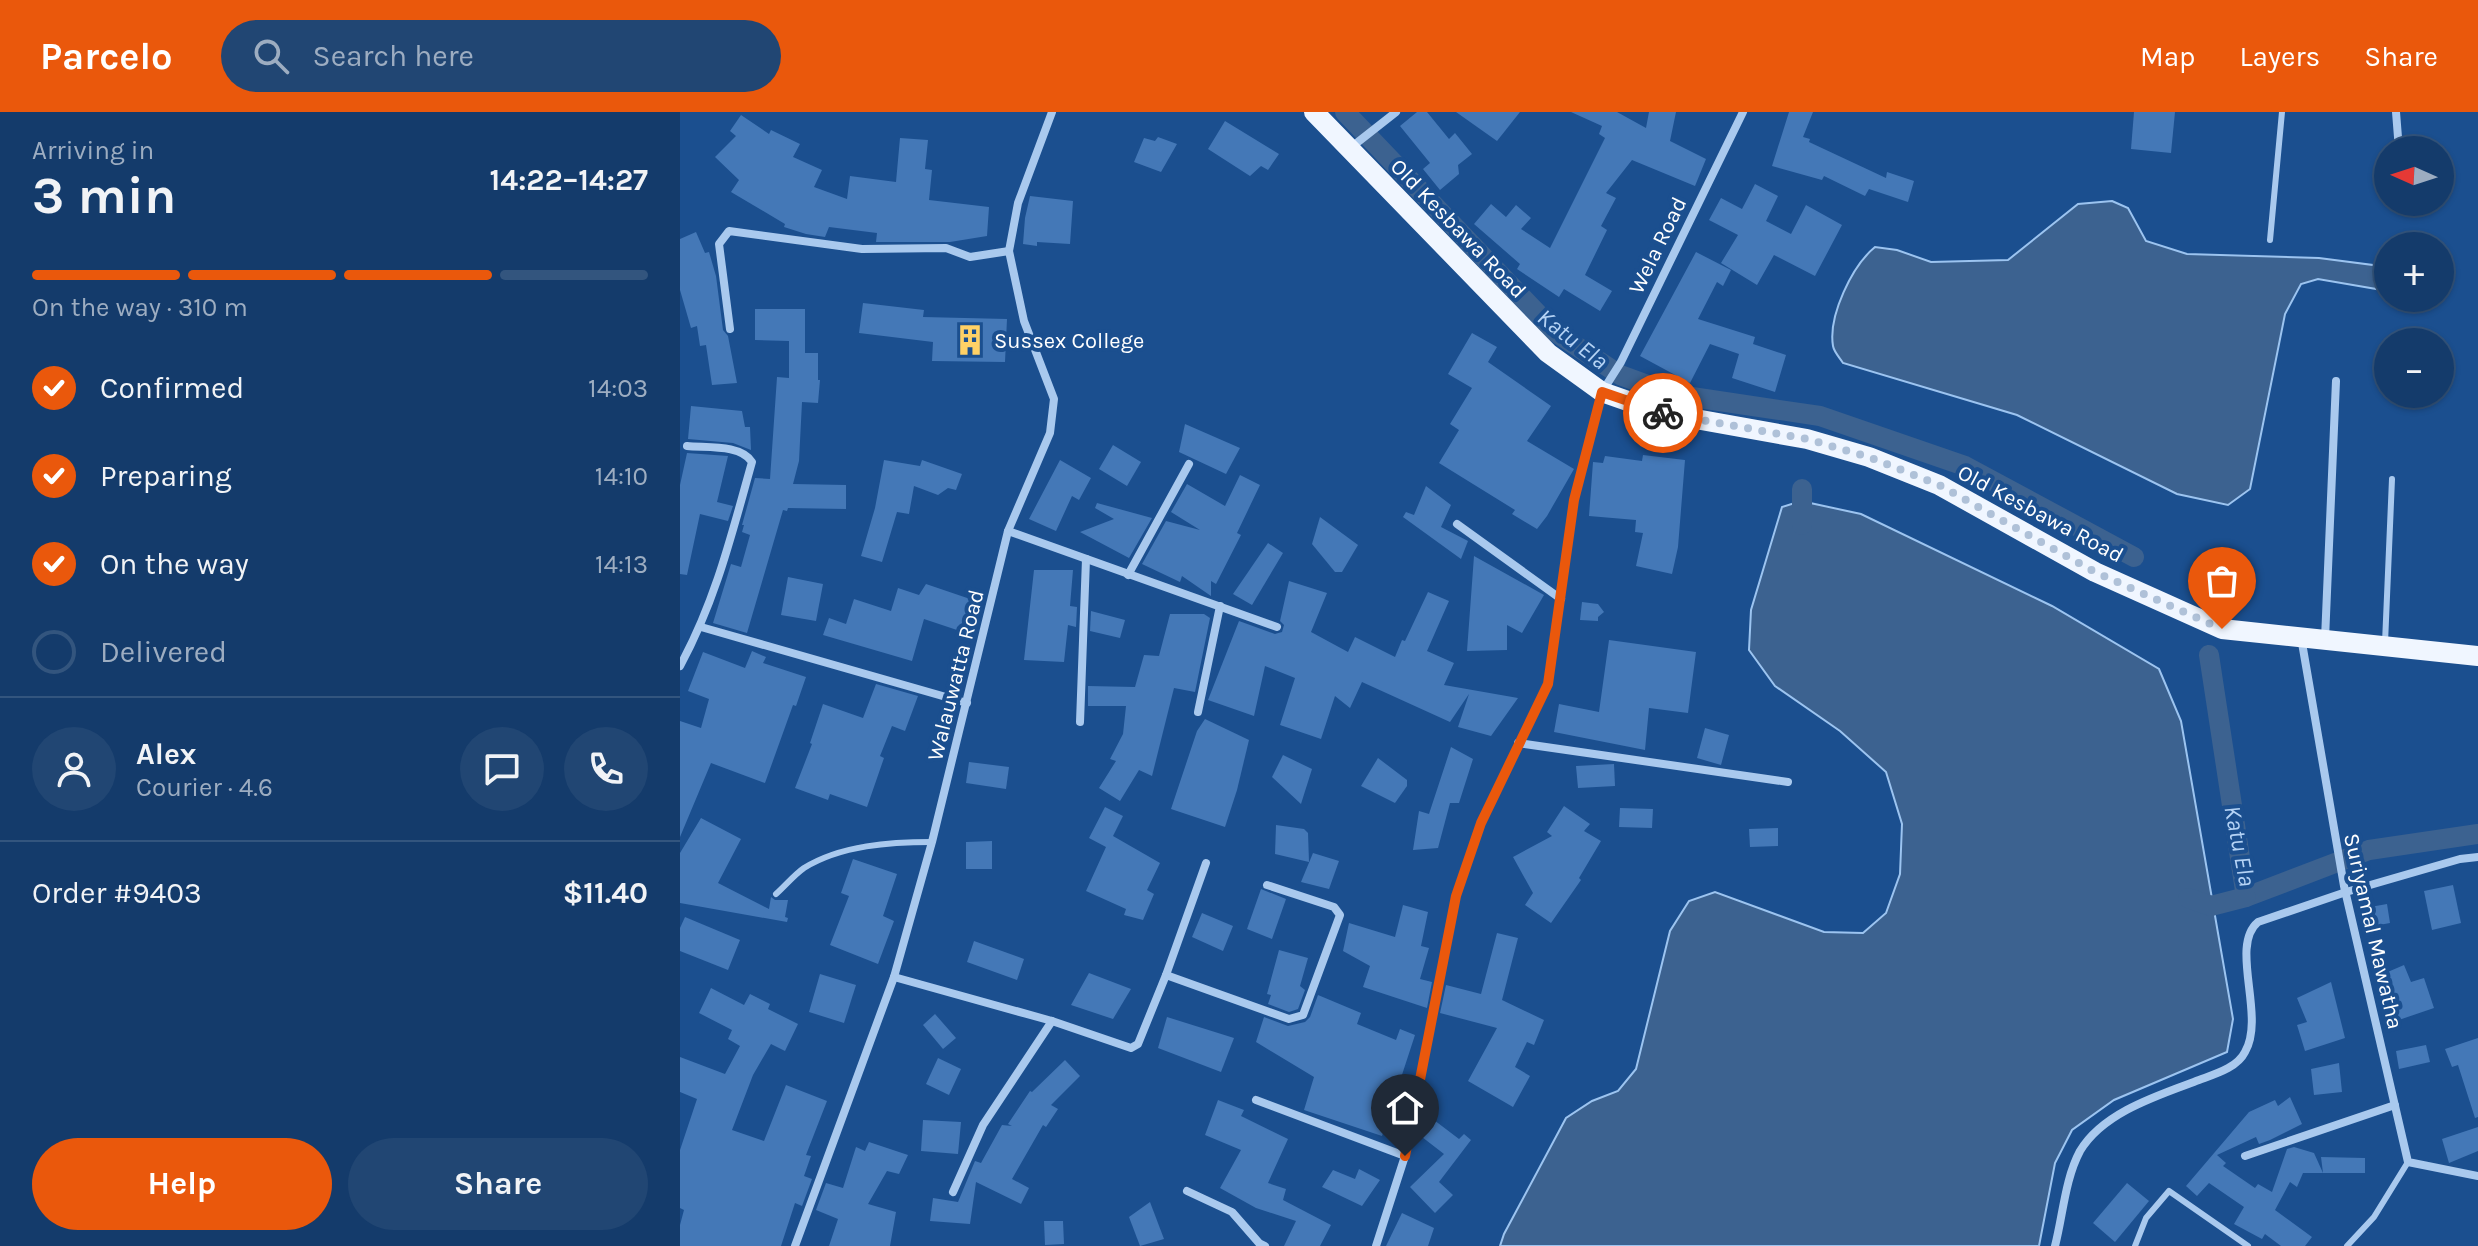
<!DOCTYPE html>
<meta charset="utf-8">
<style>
body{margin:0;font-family:Karla,sans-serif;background:#214673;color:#f1f3f6;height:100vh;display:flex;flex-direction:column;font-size:30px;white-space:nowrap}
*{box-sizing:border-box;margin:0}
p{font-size:26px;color:#9dadc1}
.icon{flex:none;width:44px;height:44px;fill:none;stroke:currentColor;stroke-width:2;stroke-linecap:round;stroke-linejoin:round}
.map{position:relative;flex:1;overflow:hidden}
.sheet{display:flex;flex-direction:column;background:#143b6b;width:680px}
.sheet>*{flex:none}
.needle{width:52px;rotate:273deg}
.fabs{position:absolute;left:1694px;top:24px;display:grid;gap:16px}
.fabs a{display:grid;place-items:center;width:80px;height:80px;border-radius:50%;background:#143b6b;box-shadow:0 2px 6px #0004,0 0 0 2px #33557e;font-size:40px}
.pin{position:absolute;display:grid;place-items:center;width:68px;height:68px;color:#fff;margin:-82px -34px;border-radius:50% 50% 50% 0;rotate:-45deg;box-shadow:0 0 8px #0007}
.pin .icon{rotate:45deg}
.courier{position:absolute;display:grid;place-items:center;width:80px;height:80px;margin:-40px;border:6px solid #ea580c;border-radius:50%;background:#fff;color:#222;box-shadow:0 2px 10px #0007}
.headline em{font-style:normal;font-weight:700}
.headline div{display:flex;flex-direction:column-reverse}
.headline{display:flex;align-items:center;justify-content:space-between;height:136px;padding:0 32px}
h1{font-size:52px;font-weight:700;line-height:60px}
.bar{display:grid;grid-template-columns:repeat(4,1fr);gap:12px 8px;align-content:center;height:96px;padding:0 32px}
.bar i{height:10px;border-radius:6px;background:#33557e}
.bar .on{background:#ea580c}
.bar p{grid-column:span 4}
.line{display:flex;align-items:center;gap:20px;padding:0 32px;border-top:2px solid #33557e}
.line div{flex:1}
.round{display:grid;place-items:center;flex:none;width:84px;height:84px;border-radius:42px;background:#214673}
ol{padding:0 32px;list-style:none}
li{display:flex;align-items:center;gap:24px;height:88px}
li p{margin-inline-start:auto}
li .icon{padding:8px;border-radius:50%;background:#ea580c;color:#fff;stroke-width:4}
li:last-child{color:#9dadc1}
li i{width:44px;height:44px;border:4px solid #33557e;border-radius:50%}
.primary-button{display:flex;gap:16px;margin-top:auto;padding:16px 32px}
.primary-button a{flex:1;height:92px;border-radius:48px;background:#ea580c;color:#fff;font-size:32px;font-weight:700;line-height:92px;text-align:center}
.primary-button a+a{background:#214673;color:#f1f3f6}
header{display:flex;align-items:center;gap:48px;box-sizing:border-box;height:112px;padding:0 40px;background:#ea580c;color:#fff}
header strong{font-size:38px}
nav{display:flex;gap:44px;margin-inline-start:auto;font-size:28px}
.search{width:560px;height:72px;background:#214673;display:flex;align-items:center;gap:20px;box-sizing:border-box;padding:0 28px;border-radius:44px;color:#9dadc1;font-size:30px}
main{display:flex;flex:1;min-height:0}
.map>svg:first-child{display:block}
</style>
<header>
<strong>Parcelo</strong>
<div class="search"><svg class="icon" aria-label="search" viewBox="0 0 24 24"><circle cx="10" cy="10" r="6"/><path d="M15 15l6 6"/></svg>Search here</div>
<nav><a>Map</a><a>Layers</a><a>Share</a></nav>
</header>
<main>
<section class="sheet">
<div class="headline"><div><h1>3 min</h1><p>Arriving in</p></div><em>14:22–14:27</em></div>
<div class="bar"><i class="on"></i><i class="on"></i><i class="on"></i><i></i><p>On the way · 310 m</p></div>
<ol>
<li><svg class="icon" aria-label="check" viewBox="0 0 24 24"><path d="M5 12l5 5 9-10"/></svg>Confirmed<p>14:03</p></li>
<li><svg class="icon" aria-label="check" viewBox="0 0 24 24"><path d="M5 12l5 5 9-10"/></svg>Preparing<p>14:10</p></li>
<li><svg class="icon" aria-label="check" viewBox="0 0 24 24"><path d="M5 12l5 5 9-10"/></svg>On the way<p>14:13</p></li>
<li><i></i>Delivered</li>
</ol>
<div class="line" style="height:144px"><a class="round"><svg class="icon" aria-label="person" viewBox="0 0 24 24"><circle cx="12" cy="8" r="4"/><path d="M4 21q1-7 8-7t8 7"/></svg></a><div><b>Alex</b><p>Courier · 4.6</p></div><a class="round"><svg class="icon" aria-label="chat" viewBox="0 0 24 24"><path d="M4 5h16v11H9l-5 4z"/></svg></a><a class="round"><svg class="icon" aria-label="phone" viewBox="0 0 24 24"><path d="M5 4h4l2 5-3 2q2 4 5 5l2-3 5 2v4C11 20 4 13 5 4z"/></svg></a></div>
<div class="line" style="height:104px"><div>Order #9403</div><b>$11.40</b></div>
<div class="primary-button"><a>Help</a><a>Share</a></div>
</section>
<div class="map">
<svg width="1798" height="1134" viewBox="0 0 1798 1134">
<rect width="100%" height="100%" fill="#1b4f8f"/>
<g fill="#3c6290" stroke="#9cc4f0" stroke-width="2">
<path d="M1432,89L1448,96L1466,129L1507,142L1639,146L1708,155V179L1638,167L1621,172L1605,202L1570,377L1548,393L1497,382L1337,303L1163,251C1160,246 1154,240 1153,234C1148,204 1172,154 1195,135L1217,138L1251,150L1328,148L1398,92Z"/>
<path d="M1121,389L1181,402L1372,494L1479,557L1501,609L1553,907L1547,940L1434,988L1392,1018L1375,1051L1359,1134H820L824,1122L886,1006L912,989L938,979L956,957L990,819L1009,789L1035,780L1144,820L1183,821L1206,801L1220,762L1222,712L1206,660L1160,619L1095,574L1069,538L1071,498L1102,395Z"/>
</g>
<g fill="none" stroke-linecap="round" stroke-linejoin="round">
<g stroke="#3c6290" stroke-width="20">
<path d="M665,0L875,220L940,263L992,282L1140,304L1285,354L1454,445"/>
<path d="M1122,413V377"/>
<path d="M1529,543L1566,785L1689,738L1798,722"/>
<path d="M1508,786L1531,794L1566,785"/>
</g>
</g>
<g fill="#4478b7">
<path d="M737,0H747L769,27L775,21L792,42L778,53L779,62L760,78L743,57L750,51L720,14Z"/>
<path d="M776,0H840L817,29Z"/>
<path d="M891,0H937L966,16L969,0H996L990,29L1026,47L1015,74L952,48L926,81L936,86L921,114L927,118L905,163L932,179L920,199L884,177L879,185L837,157L840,152L794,112L811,92L826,105L836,93L851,106L841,117L870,136L925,26L919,22L922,14Z"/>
<path d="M1109,0H1133L1123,25L1130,27L1129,30L1206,66L1207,60L1234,69L1228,90L1189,77L1185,84L1144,64L1142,68L1092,54Z"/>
<path d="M1454,0H1495L1491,41L1451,37Z"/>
<path d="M61,3L89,22L91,18L120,32L113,45L142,58L134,75L167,87L170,64L216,70L220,26L248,28L245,57L252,58L249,88L309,95L307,124L270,130H196L197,121L149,115L145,125L126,122L104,115L105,112L51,80L59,68L35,45L56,24L50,19Z"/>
<path d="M545,9L599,42L588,58L581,54L570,64L528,37Z"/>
<path d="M478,25L497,32L481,60L454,50L464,26L475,29Z"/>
<path d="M1075,72L1098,84L1086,109L1111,122L1126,93L1162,113L1135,164L1094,143L1077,173L1041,151L1058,123L1029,108L1041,86L1062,97Z"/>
<path d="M350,84L393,89L390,132L357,130V134L343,132L345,106Z"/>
<path d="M16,120L25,141L29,140L36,164L43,218L48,224L57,271L32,273L26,233L20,234L17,214L11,216L0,178V127Z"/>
<path d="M1016,140L1051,158L1043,174L1037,170L1018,207L1075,225L1073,232L1106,243L1095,280L1052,266L1059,242L1030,232L1010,271L960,244Z"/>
<path d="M183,191L244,198L243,205L327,207L325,250L252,249L253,230L179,221Z"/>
<path d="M75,197H125V241H138V268H140L138,291L122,290L119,349L113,372L166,373V397L108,396L107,399L103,398L67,521L33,511L51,452L61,455L70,423L62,420L64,413H62L75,366L90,367L97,265L109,266V229L75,228Z"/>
<path d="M792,221L817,235L808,250L871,294L847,329L894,357L867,404L857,417L832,402L835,398L759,351L779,318L770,312L792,276L768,262Z"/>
<path d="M11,294L62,299L65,315H70L71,338L53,331L8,327Z"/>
<path d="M505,312L560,336L546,362L499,340Z"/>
<path d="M433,333L461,350L447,374L419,357Z"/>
<path d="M7,341L48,344L37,390L53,394L48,409L20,402L7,463L0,462V373Z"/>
<path d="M963,343L1005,348L998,435L992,462L956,454L963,421L955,420L956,408L909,404L913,350L923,351L925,344L962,349Z"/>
<path d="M204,348L240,354L242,348L282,362L276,378L268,376L258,383L234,374L229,402L217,400L202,450L181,444L195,396Z"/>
<path d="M380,348L411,366L399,388L392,384L376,419L349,407Z"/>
<path d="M560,363L580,373L557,421L561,423L536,472L531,469V484L502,464L500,470L462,452L486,409L520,418L491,400L507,372L545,394Z"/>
<path d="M746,374L771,393L761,415L788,429L781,447L723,405L726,400L734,403Z"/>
<path d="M417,391L472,406L449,446L400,420L434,407L415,396Z"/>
<path d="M640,405L678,433L662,460H655L632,432Z"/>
<path d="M588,431L603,441L572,493L553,482Z"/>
<path d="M794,444L864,483L842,521L827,513V538L787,539Z"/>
<path d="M354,458H393L390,494L397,495L396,515L388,513L384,550L344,548Z"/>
<path d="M108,465L143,472L136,509L101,503Z"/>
<path d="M609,469L647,481L631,520L668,540L675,525L715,545L722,528L725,529L748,480L769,489L747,539L774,551L764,573L838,586L811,624L778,615L789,582L770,610L682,570L670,596L655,584L641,627L600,613L615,566L585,554L574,604L528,588L559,509L595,522L602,520L604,513L600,509Z"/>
<path d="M246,472L296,489L286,521L244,507L232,549L143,523L149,506L166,512L174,487L211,499L218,476L239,483Z"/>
<path d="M902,490L918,492L924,500L918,505V509L900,508Z"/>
<path d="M411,499L445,508L440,526L410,519Z"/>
<path d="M490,502H524L530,506L515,580L494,576L472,664L459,658L440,689L419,676L436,649L430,647L443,622L446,594H408V574L455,575L464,543L479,544Z"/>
<path d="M929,528L1016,540L1008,601L969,596L965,638L874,620L879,592L919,600Z"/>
<path d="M72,539L86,545L83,551L126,565L116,594L113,593L85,671L31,651L0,725V609L21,616L29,587L8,579L23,540L65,556Z"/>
<path d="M196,572L238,584L225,619L212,614L200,644L204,646L187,695L150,682L148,688L115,676L132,632L130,631L143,592L183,606Z"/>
<path d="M525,607L569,628L557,678L545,715L491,697L517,619Z"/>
<path d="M1025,616L1049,623L1041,653L1017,646Z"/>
<path d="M771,635L793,647L779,691H770L758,736L733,738L739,699L749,702Z"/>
<path d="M603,643L632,657L621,692L592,665Z"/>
<path d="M698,646L727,668V674L715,691L681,674Z"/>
<path d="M289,650L329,655L326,677L286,671Z"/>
<path d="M934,652L935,674L898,676L896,654Z"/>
<path d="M884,694L910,712L904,719L921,729L899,766L901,768L871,811L845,793L853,781L833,745L872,724L867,720Z"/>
<path d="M425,695L443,704L433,724L480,751L467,778L474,782L463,808L444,803L446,797L406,779L426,735L409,726Z"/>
<path d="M940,696L973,697L972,716L939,715Z"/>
<path d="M21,706L61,727L38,771L89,797L91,785L95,788H108L105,805L108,806L107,810L0,791V741Z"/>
<path d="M596,713L624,717L628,721L629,750L595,742Z"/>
<path d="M1098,716V734L1070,735L1069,717Z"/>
<path d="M312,729V757H286V730Z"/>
<path d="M633,741L659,749L649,777L621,770Z"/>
<path d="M173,747L217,762L203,804L214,809L198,852L150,833L169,784L161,781Z"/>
<path d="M1773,773L1781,811L1752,818L1744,779Z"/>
<path d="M581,777L606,787L592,827L567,817Z"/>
<path d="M1707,792L1710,811L1683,816L1679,797Z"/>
<path d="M723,793L748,800L741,834L749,836L740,867L752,870L747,896L683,875L690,854L663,839L669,811L715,825Z"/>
<path d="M522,801L553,814L543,839L512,825Z"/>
<path d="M5,805L60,828L48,858L0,839V816Z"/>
<path d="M817,821L838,826L822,888L864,908L854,933L847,930L835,955L850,964L833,995L788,969L817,916L760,901L766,873L801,882Z"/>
<path d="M294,829L344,847L337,868L287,850Z"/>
<path d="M599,838L628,846L620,874L625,878L618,897L609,900L588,892L591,883L587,882Z"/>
<path d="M1724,853L1731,870L1744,866L1754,896L1710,911L1700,880L1710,877L1703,862Z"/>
<path d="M409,861L451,877L433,907L391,893Z"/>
<path d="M140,862L176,873L164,911L129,900Z"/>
<path d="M1651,870L1665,926L1625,939L1617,913L1627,910L1617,886Z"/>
<path d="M31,876L64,893L70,882L90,892L88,897L118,912L105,939L91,932L73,963L52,1018L84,1029L106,973L147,989L126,1043L131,1044L124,1064L132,1067L122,1094L115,1091L101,1134H0V1113L4,1098L0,1096V1038L17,987L0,980V945L45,962L60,934L48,927L52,918L19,901Z"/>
<path d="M638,883L681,901L677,912L716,928L720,917L735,923L702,1024L624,998L634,965L576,930L584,905L608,914L625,910L630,905Z"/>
<path d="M255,902L276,926L263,937L243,913Z"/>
<path d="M487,905L554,926L541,960L478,936Z"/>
<path d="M1798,926V1005L1795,1006L1778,953L1772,955L1765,937Z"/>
<path d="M1746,933L1750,950L1719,957L1716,939Z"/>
<path d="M258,946L281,957L269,983L246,972Z"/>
<path d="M385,948L400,964L371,993L378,997L366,1015L363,1013L332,1067L349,1076L341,1092L296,1070L290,1112L250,1109L253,1086L278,1090L295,1049L301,1051L322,1013L332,1014L328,1012L350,979L352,980Z"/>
<path d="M1659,951L1662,980L1634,983L1631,957Z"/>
<path d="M1610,985L1622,1012L1590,1028L1579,1032L1576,1025L1537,1043L1546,1051L1543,1054L1575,1076L1578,1072L1592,1080L1607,1037L1614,1035L1634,1041L1643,1061H1623L1617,1075L1610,1070L1595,1098L1632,1125L1625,1134H1601L1585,1122L1582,1127L1554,1112L1564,1095L1529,1071L1517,1084L1506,1074L1569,1000L1595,988L1598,994Z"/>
<path d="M538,988L564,998L561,1004L608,1027L588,1071L606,1077L603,1088L651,1113L640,1134H604L616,1109L576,1096L540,1076L561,1038L525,1023Z"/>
<path d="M243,1008L281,1010L278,1042L241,1039Z"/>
<path d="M754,1008L779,1027L784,1022L791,1028L759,1070L773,1083L755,1101L730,1075L764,1042L742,1025Z"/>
<path d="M1798,1015V1039L1769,1051L1762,1027Z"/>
<path d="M189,1030L228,1043L219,1062L207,1059L188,1092L216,1100L210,1134H149L158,1107L136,1098L146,1071L163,1076L176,1035L185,1039Z"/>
<path d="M1641,1045L1685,1046V1061H1643Z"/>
<path d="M679,1057L700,1068L682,1094L642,1075L653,1058L675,1067Z"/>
<path d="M1447,1071L1469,1089L1435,1130L1413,1111Z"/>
<path d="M470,1090L484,1127L460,1134L449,1105Z"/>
<path d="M722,1101L754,1116L748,1134H706Z"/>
<path d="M364,1109H383L384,1132L365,1133Z"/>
</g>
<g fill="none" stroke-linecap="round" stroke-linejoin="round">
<g stroke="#a9c9ee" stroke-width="6">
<path d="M1590,128L1602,0"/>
<path d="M1705,531L1712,367"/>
<path d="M96,782C105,774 114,763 124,756C161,733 211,730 252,730"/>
<path d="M1455,1134L1466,1106L1489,1079L1568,1134"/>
<path d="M1667,1134L1694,1105L1728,1050"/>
</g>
<g stroke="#a9c9ee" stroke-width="8">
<path d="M1716,0L1719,38"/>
<path d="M669,37L716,0"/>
<path d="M50,217L39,132L49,119L182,137L266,136L290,145L329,139"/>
<path d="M777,412L881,487"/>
<path d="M328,419L597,515"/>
<path d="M448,463L509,352"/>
<path d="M21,515L287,591"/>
<path d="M1621,525L1664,774L1728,1050L1798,1064"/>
<path d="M1645,527L1656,269"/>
<path d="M0,554C36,488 52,421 72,350C61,332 26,336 7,334"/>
<path d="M518,600L540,494"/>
<path d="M400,610L406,447"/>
<path d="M838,631L1108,670"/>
<path d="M486,863L609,907L623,903L660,803L654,795L587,773"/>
<path d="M214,865L372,909L451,936L458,932L486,863L526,751"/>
<path d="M576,988L725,1044"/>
<path d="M1565,1044L1715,993"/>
<path d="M507,1079L552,1100L579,1131L585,1134"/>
<path d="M273,1080L303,1013L372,909"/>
<path d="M115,1134L214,865L252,730L328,419L370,321L374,287L344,209L329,139L338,91L372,0"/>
<path d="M696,1134L725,1044L776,784L801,711L868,572L894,388L922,280L941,250L1063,0"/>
<path d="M1375,1134C1383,1103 1385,1067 1400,1039C1423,1000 1479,983 1519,968C1535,962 1557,956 1565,940C1586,904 1549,834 1578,810L1666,780L1780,747L1798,745"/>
</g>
<path stroke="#f0f6ff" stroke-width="20" d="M634,0L868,241L922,280L982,301L1127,327L1189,345L1259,373L1415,460L1542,517L1798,544"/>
</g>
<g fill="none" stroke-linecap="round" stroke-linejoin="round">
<path stroke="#afc1d8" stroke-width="8" stroke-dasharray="0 14.4" d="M983,301L1127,327L1189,345L1259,373L1415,460L1542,517"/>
<path stroke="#ea580c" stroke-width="10" d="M725,1044L776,784L801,711L868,572L894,388L922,280L983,301"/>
</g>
<defs>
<symbol id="building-bare" viewBox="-9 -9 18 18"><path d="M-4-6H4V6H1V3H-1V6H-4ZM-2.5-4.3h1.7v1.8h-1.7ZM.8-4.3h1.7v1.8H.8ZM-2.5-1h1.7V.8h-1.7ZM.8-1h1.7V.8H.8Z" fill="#ffd166" stroke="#1b4f8f" stroke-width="2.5" paint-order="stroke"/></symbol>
</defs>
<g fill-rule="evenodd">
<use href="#building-bare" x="268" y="206" width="44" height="44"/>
</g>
<g text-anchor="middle" stroke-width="8" stroke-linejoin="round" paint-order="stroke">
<g font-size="22" fill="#fff" stroke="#1b4f8f">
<text transform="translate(779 116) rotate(46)" y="8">Old Kesbawa Road</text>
<text transform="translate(977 133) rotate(-64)" y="8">Wela Road</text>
<text transform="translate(1361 401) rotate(28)" y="8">Old Kesbawa Road</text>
<text transform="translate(275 563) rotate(-76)" y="8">Walauwatta Road</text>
<text transform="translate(1694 819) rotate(77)" y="8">Suriyamal Mawatha</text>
</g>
<g font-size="22" fill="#fff" stroke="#1b4f8f" text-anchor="start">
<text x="314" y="236">Sussex College</text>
</g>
<g font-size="24" font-style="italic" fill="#b5d3f5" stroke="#1b4f8f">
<text transform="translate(893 227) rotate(38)" y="8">Katu Ela</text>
<text transform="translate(1560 734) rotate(79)" y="8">Katu Ela</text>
</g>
</g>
</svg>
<div class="fabs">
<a><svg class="needle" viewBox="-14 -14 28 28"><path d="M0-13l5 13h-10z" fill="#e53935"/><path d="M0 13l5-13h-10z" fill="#9dadc1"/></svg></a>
<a>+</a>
<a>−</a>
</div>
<div class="pin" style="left:1542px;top:517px;background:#ea580c"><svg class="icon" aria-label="bag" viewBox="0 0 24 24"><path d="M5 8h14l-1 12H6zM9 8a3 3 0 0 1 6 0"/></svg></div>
<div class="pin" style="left:725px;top:1044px;background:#1f2937"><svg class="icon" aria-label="home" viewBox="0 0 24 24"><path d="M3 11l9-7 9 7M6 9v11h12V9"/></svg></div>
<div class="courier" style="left:983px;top:301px"><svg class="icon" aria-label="bike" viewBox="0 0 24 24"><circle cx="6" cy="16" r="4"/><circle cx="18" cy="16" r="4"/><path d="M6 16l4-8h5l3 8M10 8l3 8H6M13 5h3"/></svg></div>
</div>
</main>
